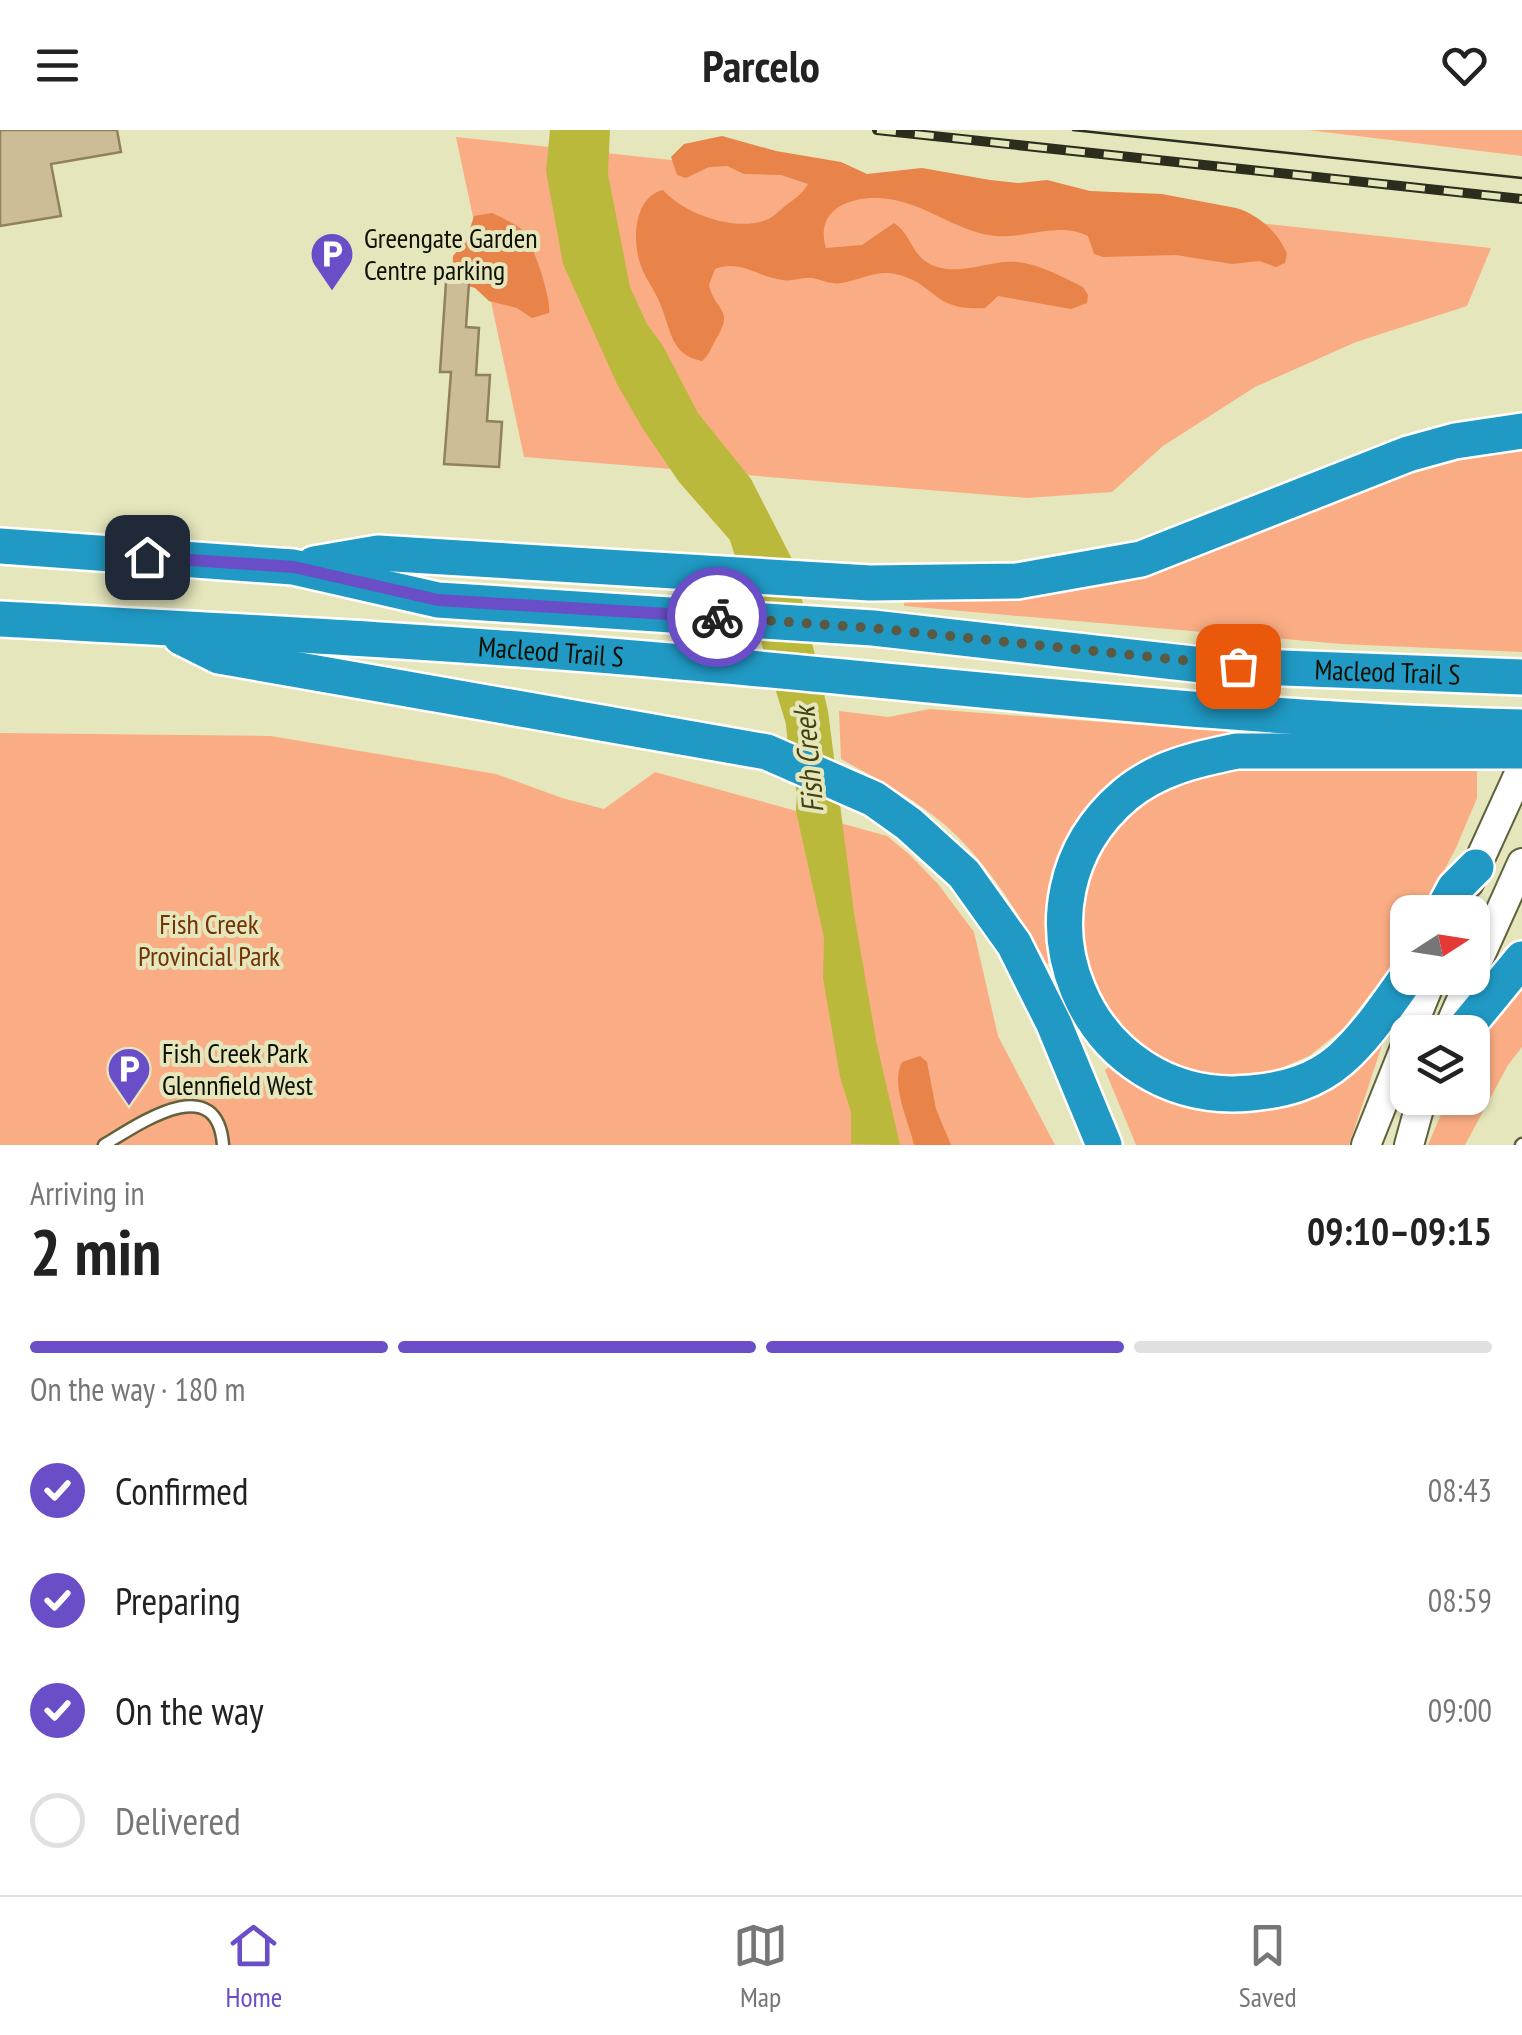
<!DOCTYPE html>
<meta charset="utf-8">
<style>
body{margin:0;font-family:"PT Sans Narrow",sans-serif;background:#f6f6f6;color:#222;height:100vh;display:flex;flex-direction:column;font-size:38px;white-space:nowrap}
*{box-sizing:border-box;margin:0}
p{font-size:32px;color:#767676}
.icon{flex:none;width:55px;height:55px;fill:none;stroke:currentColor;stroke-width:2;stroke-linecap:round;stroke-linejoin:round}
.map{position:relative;height:1015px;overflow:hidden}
.drawer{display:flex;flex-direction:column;background:#fff;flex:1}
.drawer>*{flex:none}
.needle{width:65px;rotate:78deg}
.tools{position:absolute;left:1390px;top:765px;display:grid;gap:20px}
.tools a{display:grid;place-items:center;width:100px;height:100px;border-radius:20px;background:#fff;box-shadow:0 2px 8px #0004;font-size:50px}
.pin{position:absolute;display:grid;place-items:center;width:85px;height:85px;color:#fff;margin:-42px;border-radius:20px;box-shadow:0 5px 15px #0006}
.courier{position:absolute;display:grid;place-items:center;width:100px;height:100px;margin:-50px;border:8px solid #694ec7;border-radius:50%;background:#fff;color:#222;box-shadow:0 2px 12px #0007}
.overview em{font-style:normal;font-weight:600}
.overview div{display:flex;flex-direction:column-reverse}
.overview{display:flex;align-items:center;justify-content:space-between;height:170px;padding:0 30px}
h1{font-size:65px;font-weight:600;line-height:75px}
.bar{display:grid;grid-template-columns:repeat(4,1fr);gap:15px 10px;align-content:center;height:120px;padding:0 30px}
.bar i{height:12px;border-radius:8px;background:#e0e0e0}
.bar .on{background:#694ec7}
.bar p{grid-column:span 4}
ol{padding:0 30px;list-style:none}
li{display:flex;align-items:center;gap:30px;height:110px}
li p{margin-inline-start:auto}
li .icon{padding:10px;border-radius:50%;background:#694ec7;color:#fff;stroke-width:4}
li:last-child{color:#767676}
li i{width:55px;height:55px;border:5px solid #e0e0e0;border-radius:50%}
header{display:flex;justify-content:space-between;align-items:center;height:130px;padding:0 30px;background:#fff;font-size:45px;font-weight:600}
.dock{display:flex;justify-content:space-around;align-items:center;height:140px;border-top:2px solid #e0e0e0;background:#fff;font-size:28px;color:#767676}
.dock a{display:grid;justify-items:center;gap:5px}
.dock .on{color:#694ec7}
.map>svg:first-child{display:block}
</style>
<header><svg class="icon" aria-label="menu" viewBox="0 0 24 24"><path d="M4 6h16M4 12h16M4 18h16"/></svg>Parcelo<svg class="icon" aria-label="heart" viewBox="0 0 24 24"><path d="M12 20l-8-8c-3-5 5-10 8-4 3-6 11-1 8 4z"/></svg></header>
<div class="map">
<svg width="1522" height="1015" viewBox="0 0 1522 1015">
<rect width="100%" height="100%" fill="#e5e6bc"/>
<g fill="#faad84">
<path d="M1308,0H1522V26Z"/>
<path d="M456,7L1491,118L1467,176L1356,212L1255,257L1163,316L1112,362L1027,368L524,327Z"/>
<path d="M1522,314V522L1342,514L904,476L905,464H982L1389,341Z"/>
<path d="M930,579L1248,603V610L1108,658L1084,685L1054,743L1046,783L1051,831L1047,834C1022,789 994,743 958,707C925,674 881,651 841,629L839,581L888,587Z"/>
<path d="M0,603L271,606L496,644L562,668L604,679L655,642L887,706L910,725L938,754L974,802L998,906L1055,1015H0Z"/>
<path d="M1241,633H1477V668L1456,718L1422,782H1408V808L1386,844L1343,899L1309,926L1274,941L1239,948L1202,946L1136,918L1089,860L1074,794L1106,697L1167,651Z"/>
<path d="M1522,846V917L1508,935L1465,1015H1428L1448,968H1472L1473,920Z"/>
<path d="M1389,894L1349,1015H1136L1105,940L1114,933L1220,972Z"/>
</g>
<g fill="#e8834a">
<path d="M722,6L776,21L841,32L867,44L922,38L990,50L1019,53L1047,50L1090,61L1162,64L1236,78C1258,84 1279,103 1287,124L1285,133L1276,137L1259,131L1232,134L1176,125L1103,127L1094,124L1088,106C1059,91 1025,109 995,106C960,102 932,79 899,71C865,62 812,72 826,118L862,115L894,93C913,105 910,128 937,137C964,145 990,130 1016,132C1037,133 1065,148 1083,157L1088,165L1087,173L1071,179L998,166L985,178C931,182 936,152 895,144C876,140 860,150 842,153C831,155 823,150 812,148C802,147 792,152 782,150C758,147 740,129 715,139L709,155C715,182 735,178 716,209C711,218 710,224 702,231C669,225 671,197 659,171C654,159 645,148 641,136C632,113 633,67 663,60C684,84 735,102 766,90C774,87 779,81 785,76C794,69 802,65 808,54L781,45L744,44L727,36L709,37L686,48L677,45L671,27L684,14Z"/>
<path d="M492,83C501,87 513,93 521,99C531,107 552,169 549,183L532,188L517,178L489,171L475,158L458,153L452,146L453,126L466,111L474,86Z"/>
<path d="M920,926L927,932L936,979L951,1015H914C909,991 890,955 902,932Z"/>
</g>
<path fill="#bbb93c" d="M550,0H610L608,44L630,157L647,194L663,216L698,283L751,349L793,431L828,581L854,783L876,910L900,1015L851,1014V982L840,947L823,848L824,808L796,681L797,663L789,630L786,594L730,410L679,352L643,299L617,254L563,134L546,41Z"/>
<g fill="#ccbd96" stroke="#90815d" stroke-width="2.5">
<path d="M0,0H117L121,22L51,34L61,86L0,96Z"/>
<path d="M446,152L469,153L466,197L479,198L476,245H490L487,291L502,292L499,337L444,334L451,242H440Z"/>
</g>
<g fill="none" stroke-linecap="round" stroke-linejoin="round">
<defs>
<g id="service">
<path d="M104,1015C136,996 217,938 223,1015"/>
<path d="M1521,1015L1522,1014"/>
</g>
<g id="secondary">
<path d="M1469,753L1522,637"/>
<path d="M1472,844L1522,733"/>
<path d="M1410,902L1432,848"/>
<path d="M1447,902L1471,848"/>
<path d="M1366,1015L1408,910"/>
<path d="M1409,1015L1422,968"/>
</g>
<g id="motorway">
<path id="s1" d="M0,416L293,437L438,470L873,498L1202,535L1522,547"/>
<path d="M314,434L378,423L870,453L1017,451L1141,429L1408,324L1455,311L1522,301"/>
<path id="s2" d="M0,489C227,501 455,512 681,532C961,556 1241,591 1522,597"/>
<path d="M181,507L219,526L767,622L874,669L909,694L964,744L1014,814L1054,894L1104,1015"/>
<path d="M1442,782L1455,758L1476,737"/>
<path d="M1408,846C1387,875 1367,906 1341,929C1315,952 1284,960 1251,963C1084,979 999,772 1125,665C1157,638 1197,629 1237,621H1522"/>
<path d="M1462,902L1522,829"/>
</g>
</defs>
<use href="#service" stroke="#61613c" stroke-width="15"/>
<use href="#secondary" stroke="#61613c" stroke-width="32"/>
<use href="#motorway" stroke="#fff" stroke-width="40"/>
<use href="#service" stroke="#fff" stroke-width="10"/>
<use href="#secondary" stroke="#fff" stroke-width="28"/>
<use href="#motorway" stroke="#2099c4" stroke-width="35"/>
<path stroke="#2d2d1d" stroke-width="2.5" d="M1073,0L1522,48"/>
<defs>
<path id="rail" d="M877,0L1522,69"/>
</defs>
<use href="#rail" stroke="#2d2d1d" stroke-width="10"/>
<use href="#rail" stroke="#e5e6bc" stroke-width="6" stroke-dasharray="19" stroke-linecap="butt"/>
</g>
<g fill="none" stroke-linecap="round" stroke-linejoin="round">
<path stroke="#5a5a44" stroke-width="10" stroke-dasharray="0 18" d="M717,487L872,498L1238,536"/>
<path stroke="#694ec7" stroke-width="12" d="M147,427L294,437L438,470L717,487"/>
</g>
<defs>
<symbol id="parking-pin" viewBox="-11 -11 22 30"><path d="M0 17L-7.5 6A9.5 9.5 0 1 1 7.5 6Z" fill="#694ec7" stroke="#e5e6bc"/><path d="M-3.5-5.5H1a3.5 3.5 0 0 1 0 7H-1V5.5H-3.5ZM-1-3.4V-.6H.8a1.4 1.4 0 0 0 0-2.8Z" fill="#fff"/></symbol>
</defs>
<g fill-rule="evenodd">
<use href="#parking-pin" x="307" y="99" width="50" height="68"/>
<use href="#parking-pin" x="104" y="914" width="50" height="68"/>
</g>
<g text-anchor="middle" stroke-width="8" stroke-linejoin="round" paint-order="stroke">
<g font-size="28" fill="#0f0f03" stroke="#e5e6bc" text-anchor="start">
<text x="364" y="118">Greengate Garden<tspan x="364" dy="32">Centre parking</tspan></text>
<text x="162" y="933">Fish Creek Park<tspan x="162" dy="32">Glennfield West</tspan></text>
</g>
<g font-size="28" fill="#0f0f03" stroke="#e5e6bc">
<text dy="10" stroke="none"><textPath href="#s2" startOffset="552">Macleod Trail S</textPath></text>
<text dy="10" stroke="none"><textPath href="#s1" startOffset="1395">Macleod Trail S</textPath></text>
</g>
<g font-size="28" fill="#733307" stroke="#e5e6bc">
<text x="209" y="804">Fish Creek<tspan x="209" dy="32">Provincial Park</tspan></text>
</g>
<g font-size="30" font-style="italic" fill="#434310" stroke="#e5e6bc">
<text transform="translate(809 630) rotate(-95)" y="10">Fish Creek</text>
</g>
</g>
</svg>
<div class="tools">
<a><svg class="needle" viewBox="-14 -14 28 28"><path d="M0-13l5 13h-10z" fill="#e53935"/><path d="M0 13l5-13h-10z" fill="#767676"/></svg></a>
<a><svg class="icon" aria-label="layers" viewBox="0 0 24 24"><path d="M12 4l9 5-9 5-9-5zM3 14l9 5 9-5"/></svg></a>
</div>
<div class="pin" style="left:1238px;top:536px;background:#ea580c"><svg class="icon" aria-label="bag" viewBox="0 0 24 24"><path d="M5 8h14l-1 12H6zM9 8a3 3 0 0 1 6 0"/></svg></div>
<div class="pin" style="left:147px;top:427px;background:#1f2937"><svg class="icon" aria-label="home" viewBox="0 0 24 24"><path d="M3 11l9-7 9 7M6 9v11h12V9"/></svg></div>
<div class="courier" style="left:717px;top:487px"><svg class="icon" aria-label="bike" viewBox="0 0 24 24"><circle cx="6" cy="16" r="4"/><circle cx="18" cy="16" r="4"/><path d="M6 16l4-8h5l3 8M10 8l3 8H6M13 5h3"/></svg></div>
</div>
<section class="drawer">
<div class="overview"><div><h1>2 min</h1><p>Arriving in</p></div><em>09:10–09:15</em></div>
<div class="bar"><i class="on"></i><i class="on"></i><i class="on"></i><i></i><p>On the way · 180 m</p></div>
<ol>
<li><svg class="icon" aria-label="check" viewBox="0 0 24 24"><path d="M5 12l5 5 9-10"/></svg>Confirmed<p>08:43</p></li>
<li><svg class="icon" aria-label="check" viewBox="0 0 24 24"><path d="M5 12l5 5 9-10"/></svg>Preparing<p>08:59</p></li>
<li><svg class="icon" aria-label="check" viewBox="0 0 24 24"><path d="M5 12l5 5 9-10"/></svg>On the way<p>09:00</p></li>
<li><i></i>Delivered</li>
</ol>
</section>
<nav class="dock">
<a class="on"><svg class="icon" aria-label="home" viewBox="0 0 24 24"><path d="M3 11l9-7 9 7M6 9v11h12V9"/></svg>Home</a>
<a><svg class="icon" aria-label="map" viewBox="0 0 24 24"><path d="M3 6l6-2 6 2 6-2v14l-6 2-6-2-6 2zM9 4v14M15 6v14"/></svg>Map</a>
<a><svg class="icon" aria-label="saved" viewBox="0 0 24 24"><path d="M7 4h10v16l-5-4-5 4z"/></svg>Saved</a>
</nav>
